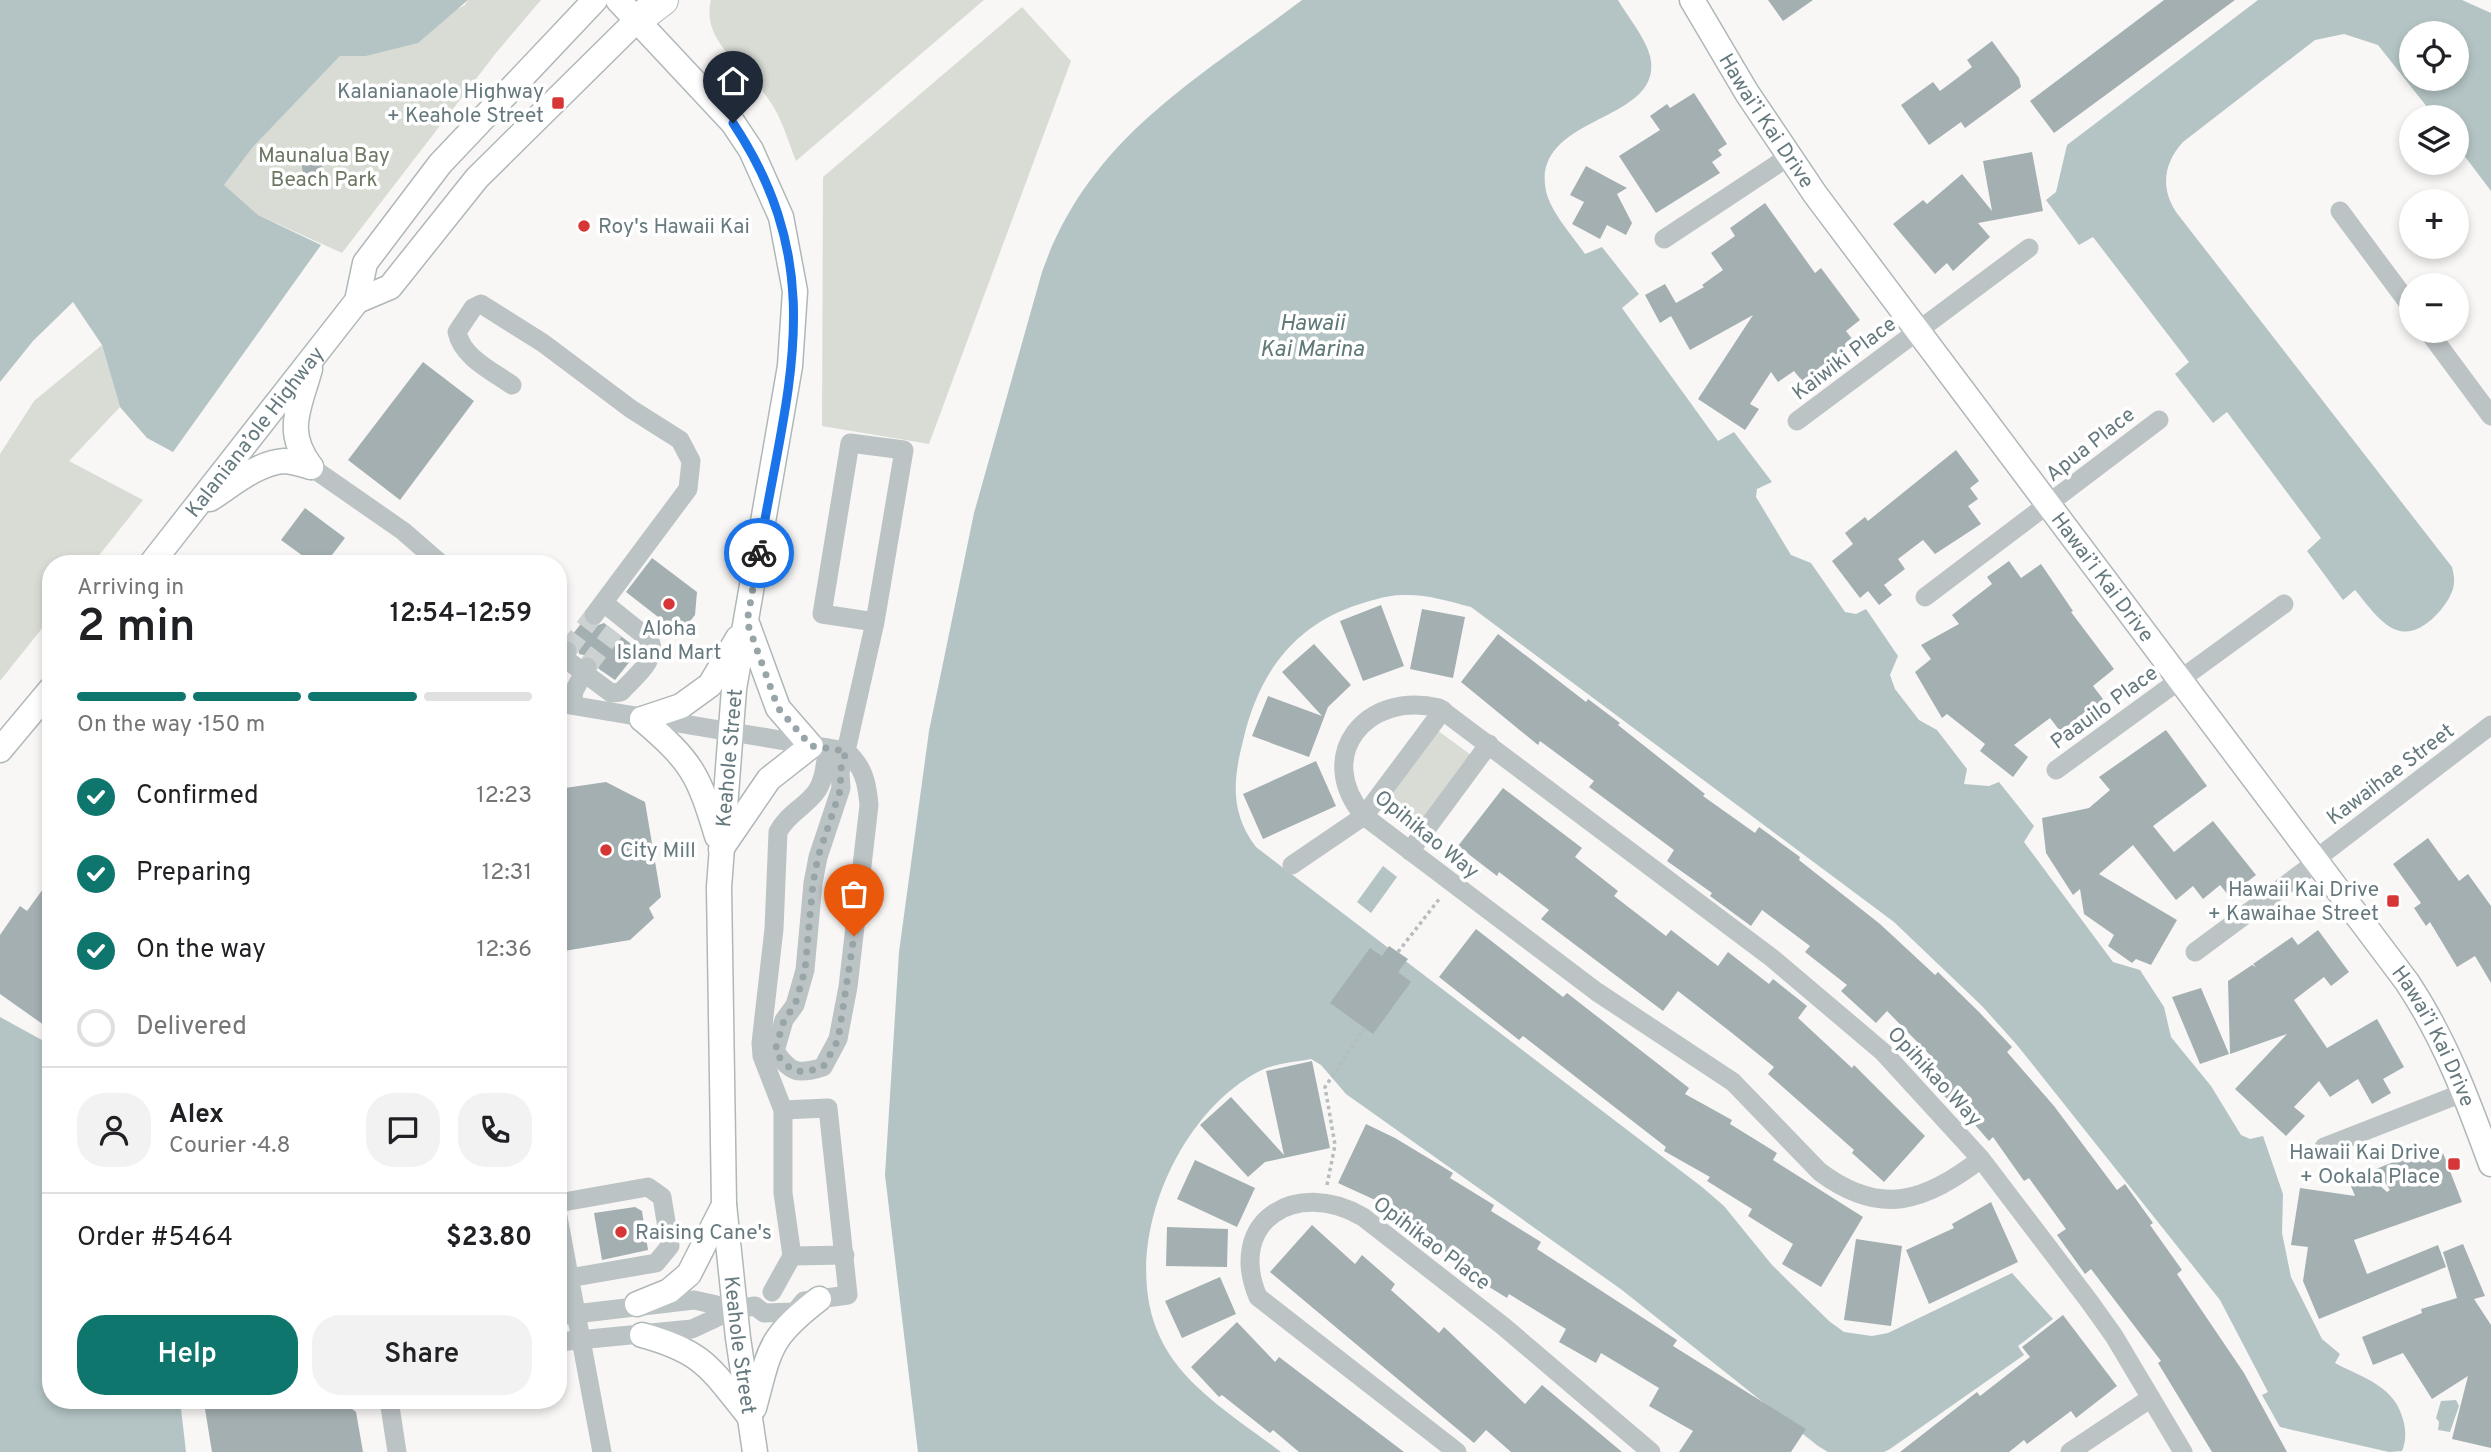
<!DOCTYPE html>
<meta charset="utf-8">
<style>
body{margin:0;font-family:Overpass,sans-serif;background:#f2f2f2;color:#202124;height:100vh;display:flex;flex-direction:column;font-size:26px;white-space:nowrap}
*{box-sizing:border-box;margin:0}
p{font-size:23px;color:#757577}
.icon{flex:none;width:38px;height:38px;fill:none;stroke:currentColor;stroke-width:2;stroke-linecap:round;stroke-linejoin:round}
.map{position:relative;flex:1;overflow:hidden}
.sheet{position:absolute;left:42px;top:555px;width:525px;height:854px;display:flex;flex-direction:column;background:#fff;border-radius:28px;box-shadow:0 4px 10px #0003}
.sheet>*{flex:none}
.fabs{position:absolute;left:2399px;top:21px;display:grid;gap:14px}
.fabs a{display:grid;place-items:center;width:70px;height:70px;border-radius:50%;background:#fff;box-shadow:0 4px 10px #0003;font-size:35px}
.pin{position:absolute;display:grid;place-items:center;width:60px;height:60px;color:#fff;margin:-72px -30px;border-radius:50% 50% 50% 0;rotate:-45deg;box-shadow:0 0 7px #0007}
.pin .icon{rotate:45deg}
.courier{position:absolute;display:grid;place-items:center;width:70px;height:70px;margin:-35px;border:5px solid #1a73e8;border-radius:50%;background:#fff;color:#222;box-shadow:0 2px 9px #0007}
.summary em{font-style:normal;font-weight:600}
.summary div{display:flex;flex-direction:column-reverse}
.summary{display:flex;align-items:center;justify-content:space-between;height:119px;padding:0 35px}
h1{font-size:46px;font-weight:600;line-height:52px}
.bar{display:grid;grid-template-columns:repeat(4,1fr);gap:10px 7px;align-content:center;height:84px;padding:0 35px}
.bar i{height:9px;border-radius:5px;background:#e0e0e0}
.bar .selected{background:#0f766e}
.bar p{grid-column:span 4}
.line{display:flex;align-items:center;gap:18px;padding:0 35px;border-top:2px solid #e0e0e0}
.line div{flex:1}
.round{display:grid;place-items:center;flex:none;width:74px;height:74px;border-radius:28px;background:#f2f2f2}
ol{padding:0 35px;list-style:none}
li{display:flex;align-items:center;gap:21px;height:77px}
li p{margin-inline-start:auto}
li .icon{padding:7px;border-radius:50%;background:#0f766e;color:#fff;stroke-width:4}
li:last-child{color:#757577}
li i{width:38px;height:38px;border:4px solid #e0e0e0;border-radius:50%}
.primary-button{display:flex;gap:14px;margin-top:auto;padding:14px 35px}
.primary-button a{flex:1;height:80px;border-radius:28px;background:#0f766e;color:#fff;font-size:28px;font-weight:600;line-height:80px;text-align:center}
.primary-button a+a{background:#f2f2f2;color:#202124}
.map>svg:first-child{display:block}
</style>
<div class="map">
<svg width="2491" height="1452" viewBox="0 0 2491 1452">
<rect width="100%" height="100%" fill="#f8f7f5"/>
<g fill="#d9dcd5">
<path d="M468,0H541L496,53L342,253L258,215L223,186L253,147L340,56H366L465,5Z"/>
<path d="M711,0H984L796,161C788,141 782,118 769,100C748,69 700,42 711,0Z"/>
<path d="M1022,7L1071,61L929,444L822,426L823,177Z"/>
<path d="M102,345L120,407L69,461L143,500L93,563L51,564V617L0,681V454L34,401Z"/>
<path d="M1437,730L1471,755L1415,833L1381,807Z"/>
</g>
<g fill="#b4c4c4" fill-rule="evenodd">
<path d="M0,0H468L418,43L366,56H340L253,147L224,185L258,215L321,245L173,452L147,438L120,407L102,345L73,302L33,341L0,382Z"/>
<path d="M1302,0H1618C1628,17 1645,37 1650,56C1666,124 1530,113 1546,191C1551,213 1573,236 1585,254L1602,247L1639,294L1622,308L1718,441L1734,432L1772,482L1757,489L1756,497L1791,555L1811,563L1845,612L1856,614L1866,609L1898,656L1890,675L1895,689L1919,720L1937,730L1967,769L1964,784L1989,786L1999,782L2034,826L2024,842L2113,962L2140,970L2164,1007L2171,1037L2211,1086L2241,1135L2250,1139L2263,1136L2283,1194L2282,1233L2291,1277L2322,1339L2340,1354L2335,1363C2365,1379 2396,1386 2404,1423C2406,1432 2406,1442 2402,1451L2389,1452L2280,1427L2262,1395L2268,1392L2220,1300L2017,1045L1982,1006L1894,922L1471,607C1448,601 1426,594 1403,595C1385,595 1367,602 1351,607C1289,630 1257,679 1243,741C1233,780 1230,813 1256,847L1702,1187L1724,1206L1772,1265L1829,1321L1844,1332L1872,1336L1888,1333L2012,1273L2053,1319L2018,1346L2024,1355L1890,1449L1884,1452H1828L1818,1446L1622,1290L1346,1094L1321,1065L1311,1059C1296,1062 1278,1063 1264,1069C1178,1109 1119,1246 1159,1335C1181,1386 1238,1419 1281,1452H918L885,1175L899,952L929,731L974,513L1042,272C1089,138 1195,81 1302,0Z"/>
<path d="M2258,0H2462L2491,13V191L2457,146V117H2435L2378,45L2344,34L2315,40L2183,142C2164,163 2160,187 2176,212L2452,567C2454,575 2455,582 2453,589C2447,608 2421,636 2400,631C2382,627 2367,604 2355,590L2343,600L2307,551L2321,538L2227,412L2213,423L2175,374L2189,362L2093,237L2079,245L2046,200L2056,192L2067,145ZM2457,33V79H2412V33Z"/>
<path d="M1383,866L1397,877L1371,913L1357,902Z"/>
<path d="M0,1017L51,1045V1400H180L186,1452H0Z"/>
<path d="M2456,1400L2459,1406L2450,1432L2438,1430L2439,1422L2436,1418L2441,1401Z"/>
</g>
<g fill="#a4afb2">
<path d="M1768,0H1813L1783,21Z"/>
<path d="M2164,0H2235L2054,133L2030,101Z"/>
<path d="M1992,41L2019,78L2021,87L1965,128L1961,122L1929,145L1901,105L1933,82L1940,91L1972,67L1967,60Z"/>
<path d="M1694,93L1727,144L1718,150L1722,155L1712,162L1720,173L1656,213L1619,156L1660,130L1650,116L1667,104L1670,108Z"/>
<path d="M320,150L325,184L305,187L300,154Z"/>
<path d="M2032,152L2043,211L1978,223L1990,237L1953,271L1947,263L1935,274L1893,224L1923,200L1927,204L1962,174L1992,211L1983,161Z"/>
<path d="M1586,166L1627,188L1617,194L1632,223L1626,235L1607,225L1600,239L1572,224L1584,202L1570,195Z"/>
<path d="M1765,203L1815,273L1821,268L1860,320L1846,331L1853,340L1803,382L1794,371L1778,382L1771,372L1750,404L1759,409L1745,430L1698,399L1753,315L1690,350L1671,316L1660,323L1645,295L1665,284L1676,303L1704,287L1702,285L1723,270L1711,253L1735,236L1730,228Z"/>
<path d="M423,362L474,401L400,500L348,460Z"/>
<path d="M1956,450L1979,481L1970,488L1978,499L1968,506L1981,524L1935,554L1923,540L1898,559L1905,569L1884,585L1892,595L1879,605L1868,591L1860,598L1832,561L1853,544L1845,533L1865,517L1868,521Z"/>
<path d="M305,508L345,538L325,564H314L281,540Z"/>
<path d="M652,558L697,592L695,615L680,634L626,592Z"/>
<path d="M2009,561L2021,578L2041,564L2073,611L2071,612L2114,669L2093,686L2106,703L2063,735L2050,718L2014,745L2028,757L2013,777L1980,751L1985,744L1947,714L1942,718L1915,672L1931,659L1921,645L1959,624L1952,615L1992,584L1987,577Z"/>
<path d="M1381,605L1404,666L1363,681L1340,621Z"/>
<path d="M1422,609L1465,617L1453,678L1410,669Z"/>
<path d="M583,621L593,627L604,623L639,650L615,680L599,669L593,657L579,654L578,645L569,639Z"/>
<path d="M1498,634L1586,702L1588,699L1620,723L1618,725L1705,794L1703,796L1755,833L1759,827L1800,857L1799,860L1880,924L1935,975L1938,972L1979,1012L2012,1047L2007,1052L2054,1106L2117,1190L2125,1184L2153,1223L2150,1225L2182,1270L2177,1274L2244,1373L2287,1452H2212L2158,1363L2161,1361L2091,1269L2085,1274L2057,1235L2066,1229L2029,1178L2024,1181L1993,1137L1989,1141L1955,1102L1953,1105L1919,1070L1932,1057L1887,1011L1876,1023L1841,991L1847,985L1805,952L1810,946L1762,910L1751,926L1710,896L1712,893L1667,861L1674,850L1589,787L1594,781L1540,741L1538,745L1461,682Z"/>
<path d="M1314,644L1351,685L1328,707L1309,757L1252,736L1268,696L1322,716L1282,672Z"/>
<path d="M2166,730L2207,786L2153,826L2174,852L2213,821L2256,875L2229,896L2220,885L2203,899L2193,886L2176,900L2133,845L2099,874L2177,920L2151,965L2136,959L2132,963L2108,946L2114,935L2084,914L2080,889L2073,895L2046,853L2042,818L2089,808L2110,790L2099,777Z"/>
<path d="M1316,761L1336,806L1263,839L1243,794Z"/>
<path d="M606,782L645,802L661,897L649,908L654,918L630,940L558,952V789Z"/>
<path d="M1503,788L1582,848L1575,857L1618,891L1614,896L1666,936L1671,930L1718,966L1728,952L1769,984L1773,979L1807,1006L1798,1018L1852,1068L1854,1065L1925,1136L1884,1182L1852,1153L1854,1150L1768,1074L1774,1067L1732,1033L1678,991L1663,1011L1541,919L1549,910L1499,872L1497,876L1458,846Z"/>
<path d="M2428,838L2459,881L2468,874L2491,906V983L2475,956L2457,967L2430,922L2426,926L2414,908L2421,903L2393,864Z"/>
<path d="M51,878V1030L0,994V935L20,906L27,911Z"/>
<path d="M1476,929L1563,997L1567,993L1689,1088L1685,1094L1732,1120L1730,1124L1777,1153L1773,1160L1863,1217L1821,1287L1782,1264L1793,1244L1748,1216L1752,1209L1707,1181L1710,1177L1664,1151L1666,1147L1523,1036L1519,1040L1439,977Z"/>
<path d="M2318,930L2349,972L2331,986L2324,977L2294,1000L2327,1048L2377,1019L2404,1067L2383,1079L2391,1093L2372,1104L2358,1079L2330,1097L2319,1081L2294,1107L2305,1116L2286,1136L2235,1089L2287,1034L2230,1054L2228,981L2252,965L2256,967L2253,964L2292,937L2298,945Z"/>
<path d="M1389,946L1408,959L1398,972L1411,982L1373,1034L1330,1003L1370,948L1382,956Z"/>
<path d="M2201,988L2229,1054L2200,1064L2172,997Z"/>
<path d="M1312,1061L1330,1148L1265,1162L1248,1177L1200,1125L1231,1097L1284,1155L1266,1071Z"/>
<path d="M1366,1124L1395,1138L1453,1173L1450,1178L1494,1205L1491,1211L1541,1242L1537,1249L1677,1340L1673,1346L1806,1429L1791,1452H1679L1693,1431L1649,1406L1659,1388L1601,1353L1596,1363L1559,1342L1566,1329L1509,1294L1507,1298L1473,1277L1477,1271L1426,1240L1429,1235L1385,1208L1386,1205L1338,1183Z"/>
<path d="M2415,1143L2422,1162L2443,1153L2462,1202L2354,1240L2367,1274L2438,1245L2446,1267L2319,1319L2303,1281L2308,1247L2291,1245L2300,1188L2355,1196L2348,1179L2366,1173L2387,1192L2390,1190L2376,1169L2396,1161L2392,1152Z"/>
<path d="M1195,1160L1255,1188L1237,1227L1177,1199Z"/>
<path d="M1991,1202L2018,1262L1929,1304L1906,1250L1954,1228L1952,1224Z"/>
<path d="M635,1207L642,1211L648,1250L602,1260L594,1213Z"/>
<path d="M1312,1225L1355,1264L1362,1255L1395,1284L1391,1290L1439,1333L1444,1327L1525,1404L1542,1385L1622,1452H1511L1486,1430L1474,1443L1270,1272Z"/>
<path d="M1167,1227L1228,1229L1227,1267L1166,1266Z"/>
<path d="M1856,1239L1902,1246L1891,1326L1844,1320Z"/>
<path d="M2463,1244L2485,1296L2474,1299L2491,1325V1448L2452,1439L2468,1376L2432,1399L2403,1353L2373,1365L2362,1337L2422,1313L2421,1309L2457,1298L2443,1252Z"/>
<path d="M1220,1277L1236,1314L1182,1338L1165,1301Z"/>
<path d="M2063,1315L2117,1386L2076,1418L2071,1411L2027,1444L2024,1440L2009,1452H1900L1977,1392L1980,1396L2030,1357L2022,1347Z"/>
<path d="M1237,1322L1275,1362L1279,1357L1404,1452H1299L1273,1430L1270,1433L1222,1395L1219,1397L1191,1367Z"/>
<path d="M212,1400H340L356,1412L363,1452H212L205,1409Z"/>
</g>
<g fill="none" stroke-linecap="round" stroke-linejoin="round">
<g stroke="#ccd1d1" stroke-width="19" stroke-dasharray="19 10" stroke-linecap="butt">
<path d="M567,651L594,615"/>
<path d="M587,667L614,631"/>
</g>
<defs>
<g id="major">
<path id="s1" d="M618,0L733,123L751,150L781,217L795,291L790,366L734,689L719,887L724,1204L738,1338L755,1452"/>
<path id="s2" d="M1692,0L1747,93L1815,194L2407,982C2445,1039 2468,1101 2491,1164"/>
<path d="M357,301L390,287L477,178L637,20"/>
<path d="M310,369C299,409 284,431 311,467"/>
<path d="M210,499C232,485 257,463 284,461C292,461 303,465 311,467"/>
<path id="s3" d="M151,564L357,301L365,263L440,164L595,0"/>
<path d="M642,719C692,762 698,773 717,836"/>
<path d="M642,719L681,706L710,685L738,638"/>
<path d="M0,750L51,689"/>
<path d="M721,849L769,779L811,746L778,708L748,626"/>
<path d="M637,1304L669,1291L689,1274L724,1205"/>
<path d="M642,1335C704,1352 710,1368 749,1416"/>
<path d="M754,1408C770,1349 768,1338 819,1299"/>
</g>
<path id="highway" d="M637,20L663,0"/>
</defs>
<use href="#major" stroke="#b0b7b9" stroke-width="27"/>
<use href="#highway" stroke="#b0b6b8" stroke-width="32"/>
<g stroke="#b7bcbd" stroke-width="3.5" stroke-dasharray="3.5 3.5" stroke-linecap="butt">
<path d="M1398,952L1440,898"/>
<path d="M1327,1185L1335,1145L1325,1087L1365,1028"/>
</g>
<g stroke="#bcc3c4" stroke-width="19">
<path d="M2340,211L2412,308"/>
<path d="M1664,239L1788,157"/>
<path d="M2428,331L2491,416"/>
<path d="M512,385C492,371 462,357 457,332L473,308L481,304L543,343L631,409L680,440L691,461L688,489L594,615"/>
<path d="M1797,421L2029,248"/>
<path d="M311,467L403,531L441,564"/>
<path d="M1925,597L2159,420"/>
<path d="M567,651L563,657L611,693L621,692C634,677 658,661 650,640L604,603"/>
<path d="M558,703L846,751C864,767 867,783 869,805L848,987L838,1039L823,1067C798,1075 790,1073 775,1051L784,1020L795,1005L805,970L813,883L818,857L841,788L840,772L846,751L875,622L904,450L850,443L822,614L875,622"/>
<path d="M572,705L574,691L587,667"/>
<path d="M2056,770L2284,604"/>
<path d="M1410,851L1489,744"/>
<path d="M2316,859L2491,725"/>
<path d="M1292,865L1364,816L1443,710"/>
<path d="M2195,952L2318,861"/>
<path d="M2324,1147L2465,1092"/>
<path d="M1981,1159C1925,1201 1882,1218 1820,1172L1733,1082L1597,992L1364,816C1313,756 1366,690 1439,708L1772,958L1883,1052L1981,1159L2089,1301L2114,1336L2183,1452"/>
<path d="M558,1203L648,1187L662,1197L670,1246L656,1263L569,1278"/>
<path d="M558,1217L602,1452"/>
<path d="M792,1256L845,1255"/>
<path d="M772,1292L792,1256L783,1193V1110L762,1056L761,1043L774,929L778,832C787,814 805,807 816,792C825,780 825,762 828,748"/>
<path d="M558,1316L694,1300L735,1309L755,1306L764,1313L795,1312L804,1301L848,1295L828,1108L783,1110"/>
<path d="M558,1342L692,1329L735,1309"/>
<path d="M389,1400L397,1452"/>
<path d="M1457,1452L1258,1297C1226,1221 1296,1178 1363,1217L1503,1326L1651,1452"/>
<path d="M2070,1452L2151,1398"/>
</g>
<use href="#major" stroke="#fff" stroke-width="24"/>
<use href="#highway" stroke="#fff" stroke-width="30"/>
</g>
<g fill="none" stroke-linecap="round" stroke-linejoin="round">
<path stroke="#98a5a8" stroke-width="7" stroke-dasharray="0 12.6" d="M759,553L747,622L778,708L811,746L846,751L840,772L841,788L818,857L813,883L805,970L795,1005L784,1020L775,1051C790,1073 798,1075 823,1067L838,1040L854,936"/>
<path stroke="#1a73e8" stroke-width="9" d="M733,123C832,272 786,390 759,553"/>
</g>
<g fill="#d73636" stroke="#fff" stroke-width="2.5">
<rect x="551" y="96" width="14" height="14" rx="3.5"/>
<circle cx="584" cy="226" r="7"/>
<circle cx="669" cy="604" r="7"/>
<circle cx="606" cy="850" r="7"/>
<rect x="2386" y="894" width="14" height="14" rx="3.5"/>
<rect x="2447" y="1157" width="14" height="14" rx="3.5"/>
<circle cx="621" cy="1232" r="7"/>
</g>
<g text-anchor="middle" stroke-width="7" stroke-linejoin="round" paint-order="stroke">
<g font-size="21" fill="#65797e" stroke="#fff" text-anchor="end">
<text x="544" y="98">Kalanianaole Highway<tspan x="544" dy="24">+ Keahole Street</tspan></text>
<text x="598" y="233" text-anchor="start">Roy's Hawaii Kai</text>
<text x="669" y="635" text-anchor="middle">Aloha<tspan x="669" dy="24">Island Mart</tspan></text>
<text x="620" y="857" text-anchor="start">City Mill</text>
<text x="2379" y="896">Hawaii Kai Drive<tspan x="2379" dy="24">+ Kawaihae Street</tspan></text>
<text x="2440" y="1159">Hawaii Kai Drive<tspan x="2440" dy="24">+ Ookala Place</tspan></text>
<text x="635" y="1239" text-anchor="start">Raising Cane's</text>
</g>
<g font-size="21" fill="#65797e" stroke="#fff">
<text dy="7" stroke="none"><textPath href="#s2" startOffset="142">Hawai’i Kai Drive</textPath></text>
<text transform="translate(1844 358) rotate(-37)" y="7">Kaiwiki Place</text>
<text dy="7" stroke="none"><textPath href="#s3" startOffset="168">Kalaniana’ole Highway</textPath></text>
<text transform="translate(2090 444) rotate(-38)" y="7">Apua Place</text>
<text dy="7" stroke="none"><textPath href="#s2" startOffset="709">Hawai’i Kai Drive</textPath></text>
<text transform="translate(2104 707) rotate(-36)" y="7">Paauilo Place</text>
<text transform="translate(729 758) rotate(-85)" y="7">Keahole Street</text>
<text transform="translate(2390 774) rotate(-37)" y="7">Kawaihae Street</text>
<text transform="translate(1427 834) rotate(39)" y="7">Opihikao Way</text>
<text dy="7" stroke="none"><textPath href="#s2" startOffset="1276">Hawai’i Kai Drive</textPath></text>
<text transform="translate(1935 1076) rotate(47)" y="7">Opihikao Way</text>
<text transform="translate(1432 1243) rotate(37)" y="7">Opihikao Place</text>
<text dy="7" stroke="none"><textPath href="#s1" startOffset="1410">Keahole Street</textPath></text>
</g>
<g font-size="21" fill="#6b7763" stroke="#fff">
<text x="324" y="162">Maunalua Bay<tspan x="324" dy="24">Beach Park</tspan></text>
</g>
<g font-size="23" font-style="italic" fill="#607878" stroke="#fff">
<text x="1312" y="330">Hawaii<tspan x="1312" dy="26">Kai Marina</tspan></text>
</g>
</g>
</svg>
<div class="fabs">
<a><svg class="icon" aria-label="locate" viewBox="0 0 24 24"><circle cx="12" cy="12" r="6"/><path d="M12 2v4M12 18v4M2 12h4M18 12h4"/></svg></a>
<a><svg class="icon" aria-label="layers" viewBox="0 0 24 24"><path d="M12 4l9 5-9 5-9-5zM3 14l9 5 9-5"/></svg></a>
<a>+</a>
<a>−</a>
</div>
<div class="pin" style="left:854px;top:936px;background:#ea580c"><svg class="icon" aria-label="bag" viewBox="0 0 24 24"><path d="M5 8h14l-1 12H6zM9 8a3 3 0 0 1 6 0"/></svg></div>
<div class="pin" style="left:733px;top:123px;background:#1f2937"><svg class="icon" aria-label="home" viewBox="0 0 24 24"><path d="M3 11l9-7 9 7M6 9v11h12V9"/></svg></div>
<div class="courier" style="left:759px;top:553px"><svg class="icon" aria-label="bike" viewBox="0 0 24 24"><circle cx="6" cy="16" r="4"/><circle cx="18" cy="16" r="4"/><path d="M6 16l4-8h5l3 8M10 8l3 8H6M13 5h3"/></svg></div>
<section class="sheet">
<div class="summary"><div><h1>2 min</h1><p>Arriving in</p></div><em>12:54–12:59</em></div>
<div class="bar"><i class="selected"></i><i class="selected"></i><i class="selected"></i><i></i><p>On the way · 150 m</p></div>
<ol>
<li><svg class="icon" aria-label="check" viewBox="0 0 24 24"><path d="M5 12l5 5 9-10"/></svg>Confirmed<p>12:23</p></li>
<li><svg class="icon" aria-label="check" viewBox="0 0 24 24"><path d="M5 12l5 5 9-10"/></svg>Preparing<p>12:31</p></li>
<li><svg class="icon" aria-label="check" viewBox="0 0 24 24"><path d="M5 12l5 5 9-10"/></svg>On the way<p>12:36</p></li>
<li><i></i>Delivered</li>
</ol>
<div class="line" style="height:126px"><a class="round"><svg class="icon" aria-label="person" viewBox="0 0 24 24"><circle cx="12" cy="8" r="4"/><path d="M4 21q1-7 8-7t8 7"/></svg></a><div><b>Alex</b><p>Courier · 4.8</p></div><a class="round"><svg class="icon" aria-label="chat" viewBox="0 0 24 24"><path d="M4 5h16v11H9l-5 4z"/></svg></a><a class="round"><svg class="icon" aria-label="phone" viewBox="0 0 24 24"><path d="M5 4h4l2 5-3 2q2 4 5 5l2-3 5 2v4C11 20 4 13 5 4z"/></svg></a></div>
<div class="line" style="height:91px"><div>Order #5464</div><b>$23.80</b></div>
<div class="primary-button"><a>Help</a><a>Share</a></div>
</section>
</div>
